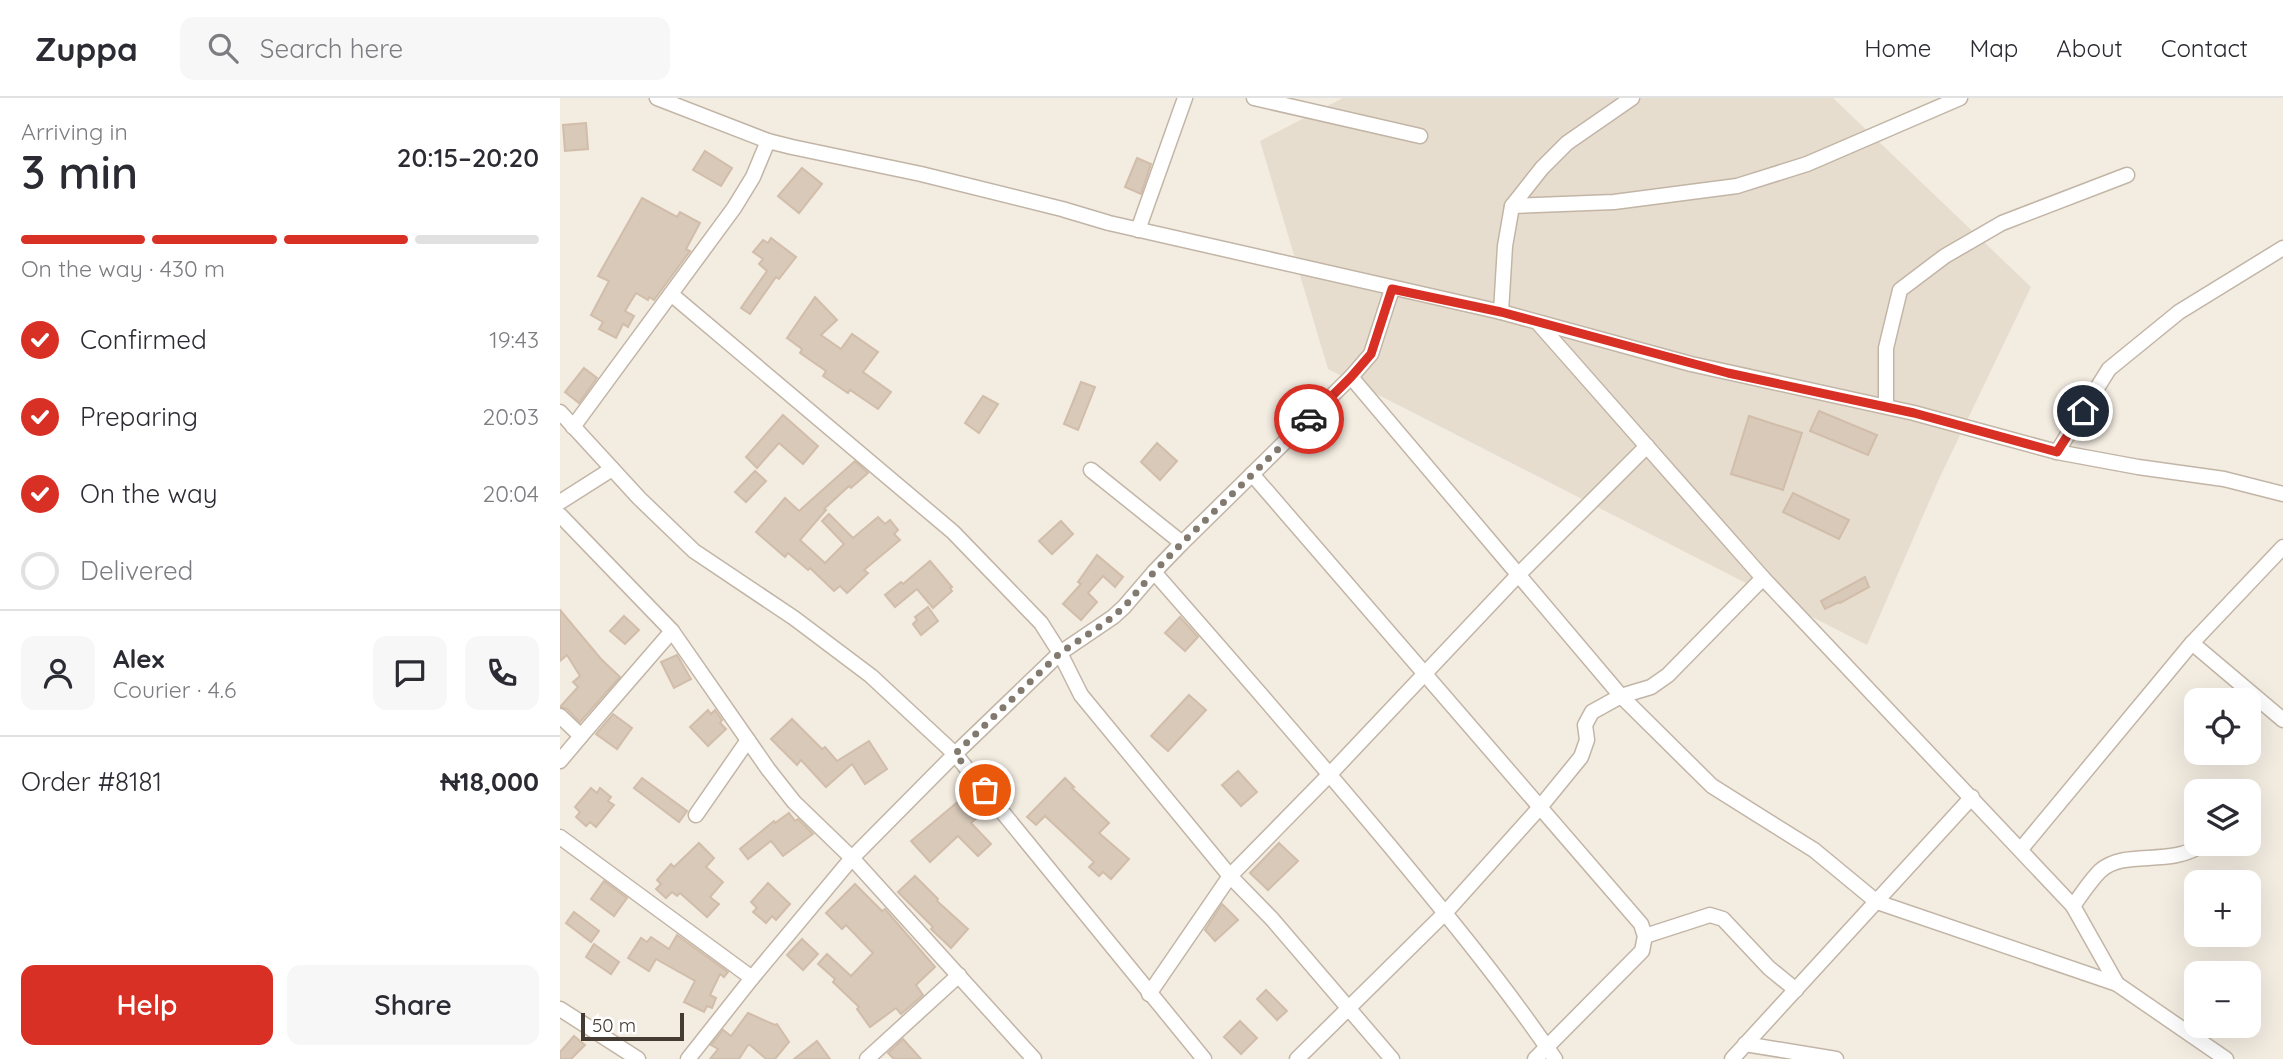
<!DOCTYPE html>
<meta charset="utf-8">
<style>
body{margin:0;font-family:Quicksand,sans-serif;background:#f7f7f7;color:#2b2b33;height:100vh;display:flex;flex-direction:column;font-size:26px;white-space:nowrap}
*{box-sizing:border-box;margin:0}
p{font-size:23px;color:#7c7c81}
.icon{flex:none;width:38px;height:38px;fill:none;stroke:currentColor;stroke-width:2;stroke-linecap:round;stroke-linejoin:round}
.map{position:relative;flex:1;overflow:hidden}
.sheet{display:flex;flex-direction:column;background:#fff;width:560px}
.sheet>*{flex:none}
.tools{position:absolute;left:1624px;top:590px;display:grid;gap:14px}
.tools a{display:grid;place-items:center;width:77px;height:77px;border-radius:14px;background:#fff;box-shadow:0 7px 28px #0002;font-size:35px}
.scale{position:absolute;left:21px;bottom:18px;width:103px;box-sizing:border-box;padding-left:7px;border:4px solid #453b32;border-top:0;font-size:19px;line-height:24px;white-space:nowrap;color:#453b32;-webkit-text-stroke:5px #fff;paint-order:stroke}
.pin{position:absolute;display:grid;place-items:center;width:60px;height:60px;color:#fff;margin:-30px;border:4px solid #fff;border-radius:50%;box-shadow:0 2px 7px #0007}
.courier{position:absolute;display:grid;place-items:center;width:70px;height:70px;margin:-35px;border:5px solid #d93025;border-radius:50%;background:#fff;color:#222;box-shadow:0 2px 9px #0007}
.summary em{font-style:normal;font-weight:600}
.summary div{display:flex;flex-direction:column-reverse}
.summary{display:flex;align-items:center;justify-content:space-between;height:119px;padding:0 21px}
h1{font-size:46px;font-weight:600;line-height:52px}
.bar{display:grid;grid-template-columns:repeat(4,1fr);gap:10px 7px;align-content:center;height:84px;padding:0 21px}
.bar i{height:9px;border-radius:5px;background:#e1e1e2}
.bar .on{background:#d93025}
.bar p{grid-column:span 4}
.line{display:flex;align-items:center;gap:18px;padding:0 21px;border-top:2px solid #e1e1e2}
.line div{flex:1}
.round{display:grid;place-items:center;flex:none;width:74px;height:74px;border-radius:14px;background:#f7f7f7}
ol{padding:0 21px;list-style:none}
li{display:flex;align-items:center;gap:21px;height:77px}
li p{margin-inline-start:auto}
li .icon{padding:7px;border-radius:50%;background:#d93025;color:#fff;stroke-width:4}
li:last-child{color:#7c7c81}
li i{width:38px;height:38px;border:4px solid #e1e1e2;border-radius:50%}
.action{display:flex;gap:14px;margin-top:auto;padding:14px 21px}
.action a{flex:1;height:80px;border-radius:14px;background:#d93025;color:#fff;font-size:28px;font-weight:600;line-height:80px;text-align:center}
.action a+a{background:#f7f7f7;color:#2b2b33}
header{display:flex;align-items:center;gap:42px;box-sizing:border-box;height:98px;padding:0 35px;background:#fff;border-bottom:2px solid #e1e1e2}
header strong{font-size:33px}
nav{display:flex;gap:38px;margin-inline-start:auto;font-size:24px}
.search{width:490px;height:63px;background:#f7f7f7;display:flex;align-items:center;gap:18px;box-sizing:border-box;padding:0 24px;border-radius:14px;color:#7c7c81;font-size:26px}
main{display:flex;flex:1;min-height:0}
.map>svg:first-child{display:block}
</style>
<header>
<strong>Zuppa</strong>
<div class="search"><svg class="icon" aria-label="search" viewBox="0 0 24 24"><circle cx="10" cy="10" r="6"/><path d="M15 15l6 6"/></svg>Search here</div>
<nav><a>Home</a><a>Map</a><a>About</a><a>Contact</a></nav>
</header>
<main>
<section class="sheet">
<div class="summary"><div><h1>3 min</h1><p>Arriving in</p></div><em>20:15–20:20</em></div>
<div class="bar"><i class="on"></i><i class="on"></i><i class="on"></i><i></i><p>On the way · 430 m</p></div>
<ol>
<li><svg class="icon" aria-label="check" viewBox="0 0 24 24"><path d="M5 12l5 5 9-10"/></svg>Confirmed<p>19:43</p></li>
<li><svg class="icon" aria-label="check" viewBox="0 0 24 24"><path d="M5 12l5 5 9-10"/></svg>Preparing<p>20:03</p></li>
<li><svg class="icon" aria-label="check" viewBox="0 0 24 24"><path d="M5 12l5 5 9-10"/></svg>On the way<p>20:04</p></li>
<li><i></i>Delivered</li>
</ol>
<div class="line" style="height:126px"><a class="round"><svg class="icon" aria-label="person" viewBox="0 0 24 24"><circle cx="12" cy="8" r="4"/><path d="M4 21q1-7 8-7t8 7"/></svg></a><div><b>Alex</b><p>Courier · 4.6</p></div><a class="round"><svg class="icon" aria-label="chat" viewBox="0 0 24 24"><path d="M4 5h16v11H9l-5 4z"/></svg></a><a class="round"><svg class="icon" aria-label="phone" viewBox="0 0 24 24"><path d="M5 4h4l2 5-3 2q2 4 5 5l2-3 5 2v4C11 20 4 13 5 4z"/></svg></a></div>
<div class="line" style="height:91px"><div>Order #8181</div><b>₦18,000</b></div>
<div class="action"><a>Help</a><a>Share</a></div>
</section>
<div class="map">
<svg width="1723" height="961" viewBox="0 0 1723 961">
<rect width="100%" height="100%" fill="#f3ece1"/>
<path fill="#e7ddcf" d="M783,0H1273L1471,189L1379,381L1307,547L768,271L700,43Z"/>
<g fill="#d8c9b9" stroke="#d1bda9" stroke-width="2">
<path d="M26,25L28,51L5,53L3,27Z"/>
<path d="M145,53L172,70L161,88L133,72Z"/>
<path d="M577,60L591,66L581,96L565,89Z"/>
<path d="M242,70L262,86L239,115L218,98Z"/>
<path d="M82,100L117,119L120,114L140,125L126,151L130,153L94,202L89,199L88,202L76,195L65,213L74,218L68,229L63,226L56,240L39,231L43,224L31,217L49,183L38,178Z"/>
<path d="M211,140L236,159L219,181L216,179L190,216L181,210L207,173L199,166L203,161L193,154L203,142L208,145Z"/>
<path d="M255,199L277,222L261,237L281,251L292,236L318,254L303,274L331,294L318,311L290,292L288,295L263,278L266,273L240,255L242,251L227,240Z"/>
<path d="M24,270L37,280L19,305L5,294Z"/>
<path d="M521,284L535,289L518,332L504,326Z"/>
<path d="M423,298L438,306L419,335L405,325Z"/>
<path d="M1259,313L1317,337L1308,357L1250,333Z"/>
<path d="M223,317L258,348L243,366L219,345L197,370L186,359Z"/>
<path d="M1189,318L1242,335L1223,392L1171,376Z"/>
<path d="M597,345L617,363L600,382L581,364Z"/>
<path d="M295,363L308,375L291,390L289,388L264,411L266,412L240,442L265,465L284,446L262,423L269,416L293,440L318,419L325,426L330,422L338,432L334,436L340,442L304,472L308,475L287,495L280,488L274,493L250,470L248,472L228,455L225,459L196,434L225,400L239,413Z"/>
<path d="M195,373L206,383L186,404L175,394Z"/>
<path d="M1233,395L1289,422L1279,441L1223,414Z"/>
<path d="M501,423L513,436L492,456L479,443Z"/>
<path d="M537,457L563,479L555,489L543,478L528,495L537,504L521,522L503,506L521,486L518,484Z"/>
<path d="M370,463L392,489L390,490L392,493L373,510L357,491L335,509L325,497L341,484L343,486Z"/>
<path d="M1305,479L1309,489L1280,505L1279,504L1265,511L1261,503Z"/>
<path d="M368,509L378,523L361,537L353,526L357,522L355,519Z"/>
<path d="M0,512L41,561L60,579L20,624L7,611L0,609L18,589L13,584L20,578L7,557L0,563Z"/>
<path d="M64,518L79,532L65,546L50,533Z"/>
<path d="M620,519L638,539L625,553L605,535Z"/>
<path d="M117,557L131,581L114,590L101,564Z"/>
<path d="M629,597L646,612L608,653L591,638Z"/>
<path d="M148,612L151,616L155,612L162,622L160,625L166,631L148,648L130,629Z"/>
<path d="M53,616L72,630L57,651L36,636Z"/>
<path d="M232,621L262,651L265,649L277,663L309,643L327,671L305,686L292,666L266,689L241,662L237,667L211,641Z"/>
<path d="M678,673L697,694L681,708L662,687Z"/>
<path d="M82,680L127,713L119,724L74,690Z"/>
<path d="M505,680L514,689L512,690L549,725L539,735L569,761L551,781L543,774L539,778L529,769L534,764L485,718L476,727L467,719Z"/>
<path d="M31,690L37,695L40,690L51,699L48,703L54,707L36,729L30,724L26,728L16,719L20,714L15,709Z"/>
<path d="M412,692L427,711L411,725L431,746L418,758L398,738L370,764L351,743Z"/>
<path d="M229,715L235,723L238,721L253,736L223,758L211,743L188,761L180,751L214,723L215,725Z"/>
<path d="M139,745L154,760L146,769L163,784L150,799L159,806L147,819L120,795L117,798L112,794L106,800L96,791L101,786L97,782L111,766L114,769Z"/>
<path d="M719,745L738,763L708,792L690,775Z"/>
<path d="M355,778L378,801L377,803L408,831L391,850L371,831L373,829L338,794Z"/>
<path d="M44,783L67,800L54,818L31,801Z"/>
<path d="M208,785L230,806L216,822L212,818L206,825L193,814L197,810L191,804Z"/>
<path d="M295,786L322,813L325,811L375,869L356,887L363,897L341,916L336,910L310,929L297,911L299,909L273,884L275,881L258,866L267,856L291,878L313,855L286,827L282,831L266,815Z"/>
<path d="M662,806L678,822L655,843L645,832Z"/>
<path d="M14,814L39,833L31,844L6,825Z"/>
<path d="M117,837L168,874L164,879L160,876L150,897L156,900L152,910L147,908L144,914L124,904L135,883L96,861L89,873L68,860L81,840L87,844L91,839L109,851Z"/>
<path d="M242,841L258,856L243,872L227,857Z"/>
<path d="M34,846L59,864L51,876L26,859Z"/>
<path d="M706,892L727,913L717,922L697,901Z"/>
<path d="M188,915L215,927L217,926L229,944L215,961H206L190,947H188L179,961H150L158,951L151,947L163,932L171,938Z"/>
<path d="M680,923L697,940L681,956L664,939Z"/>
<path d="M14,938L25,947L11,961H0V954Z"/>
<path d="M343,941L361,961H334L328,955Z"/>
<path d="M257,943L270,961H234Z"/>
</g>
<g fill="none" stroke-linecap="round" stroke-linejoin="round">
<defs>
<g id="street">
<path d="M97,0L208,43L232,49L361,76L502,111L549,125L941,214L1131,266L1354,315L1497,354L1578,369L1664,381L1723,396"/>
<path d="M694,0L860,38"/>
<path d="M952,108L1054,104L1177,88L1247,66L1400,0"/>
<path d="M578,132L625,0"/>
<path d="M111,196L393,434L481,525L500,555L395,656L644,961"/>
<path d="M941,214L945,148L952,108L982,70L1007,45L1072,0"/>
<path d="M979,226L1203,480L1513,808L1557,886"/>
<path d="M791,279L1061,598L1152,688L1254,752L1317,804L1557,886L1666,961"/>
<path d="M1326,308V250L1340,192L1385,158L1442,125L1567,77"/>
<path d="M0,314L79,400L134,453L234,520L311,578L395,656L292,760L192,880L128,961"/>
<path d="M13,329L174,110L193,79L208,43"/>
<path d="M1497,354L1549,271L1619,214L1723,150"/>
<path d="M531,372L622,445"/>
<path d="M692,376L1081,826L1085,838L1082,853L975,961"/>
<path d="M0,404L52,371"/>
<path d="M0,417L112,533L208,671L234,704L292,760L474,961"/>
<path d="M594,474C673,564 752,655 829,747C887,817 944,886 995,961"/>
<path d="M1632,545L1723,622"/>
<path d="M0,618L21,638L112,533"/>
<path d="M0,663L21,638"/>
<path d="M136,717L188,642"/>
<path d="M0,739L192,880"/>
<path d="M1461,751L1632,545L1723,449"/>
<path d="M1513,808C1521,797 1530,783 1540,773C1565,750 1610,770 1643,746"/>
<path d="M1085,838L1150,817L1163,821L1209,870L1236,892"/>
<path d="M589,896L670,778L770,676L958,477L1087,348"/>
<path d="M0,911L78,961"/>
<path d="M1185,946L1276,961"/>
<path d="M307,961L399,877"/>
<path d="M737,961L885,815L981,708L1021,659L1027,642L1025,627L1032,614L1061,598L1091,589L1108,577L1203,480"/>
<path d="M832,961L712,821L670,778L521,597L500,555L553,519L564,509L594,474L622,445L791,279L811,256L832,191"/>
<path d="M1172,961L1412,699"/>
</g>
</defs>
<use href="#street" stroke="#c2b5a6" stroke-width="17"/>
<use href="#street" stroke="#fff" stroke-width="14"/>
</g>
<g fill="none" stroke-linecap="round" stroke-linejoin="round">
<path stroke="#82796f" stroke-width="7" stroke-dasharray="0 12.6" d="M425,692L395,656L500,555L545,525L564,509L594,474L622,445L749,321"/>
<path stroke="#d93025" stroke-width="9" d="M749,321L791,279L811,256L832,191L941,214L1168,275L1354,315L1497,354L1523,313"/>
</g>
</svg>
<div class="tools">
<a><svg class="icon" aria-label="locate" viewBox="0 0 24 24"><circle cx="12" cy="12" r="6"/><path d="M12 2v4M12 18v4M2 12h4M18 12h4"/></svg></a>
<a><svg class="icon" aria-label="layers" viewBox="0 0 24 24"><path d="M12 4l9 5-9 5-9-5zM3 14l9 5 9-5"/></svg></a>
<a>+</a>
<a>−</a>
</div>
<div class="scale">50 m</div>
<div class="pin" style="left:425px;top:692px;background:#ea580c"><svg class="icon" aria-label="bag" viewBox="0 0 24 24"><path d="M5 8h14l-1 12H6zM9 8a3 3 0 0 1 6 0"/></svg></div>
<div class="pin" style="left:1523px;top:313px;background:#1f2937"><svg class="icon" aria-label="home" viewBox="0 0 24 24"><path d="M3 11l9-7 9 7M6 9v11h12V9"/></svg></div>
<div class="courier" style="left:749px;top:321px"><svg class="icon" aria-label="car" viewBox="0 0 24 24"><path d="M5 17H2v-5l4-1 3-4h7l3 4 3 1v5h-3M9 17h6M6 11h13"/><circle cx="7" cy="17" r="2"/><circle cx="17" cy="17" r="2"/></svg></div>
</div>
</main>
